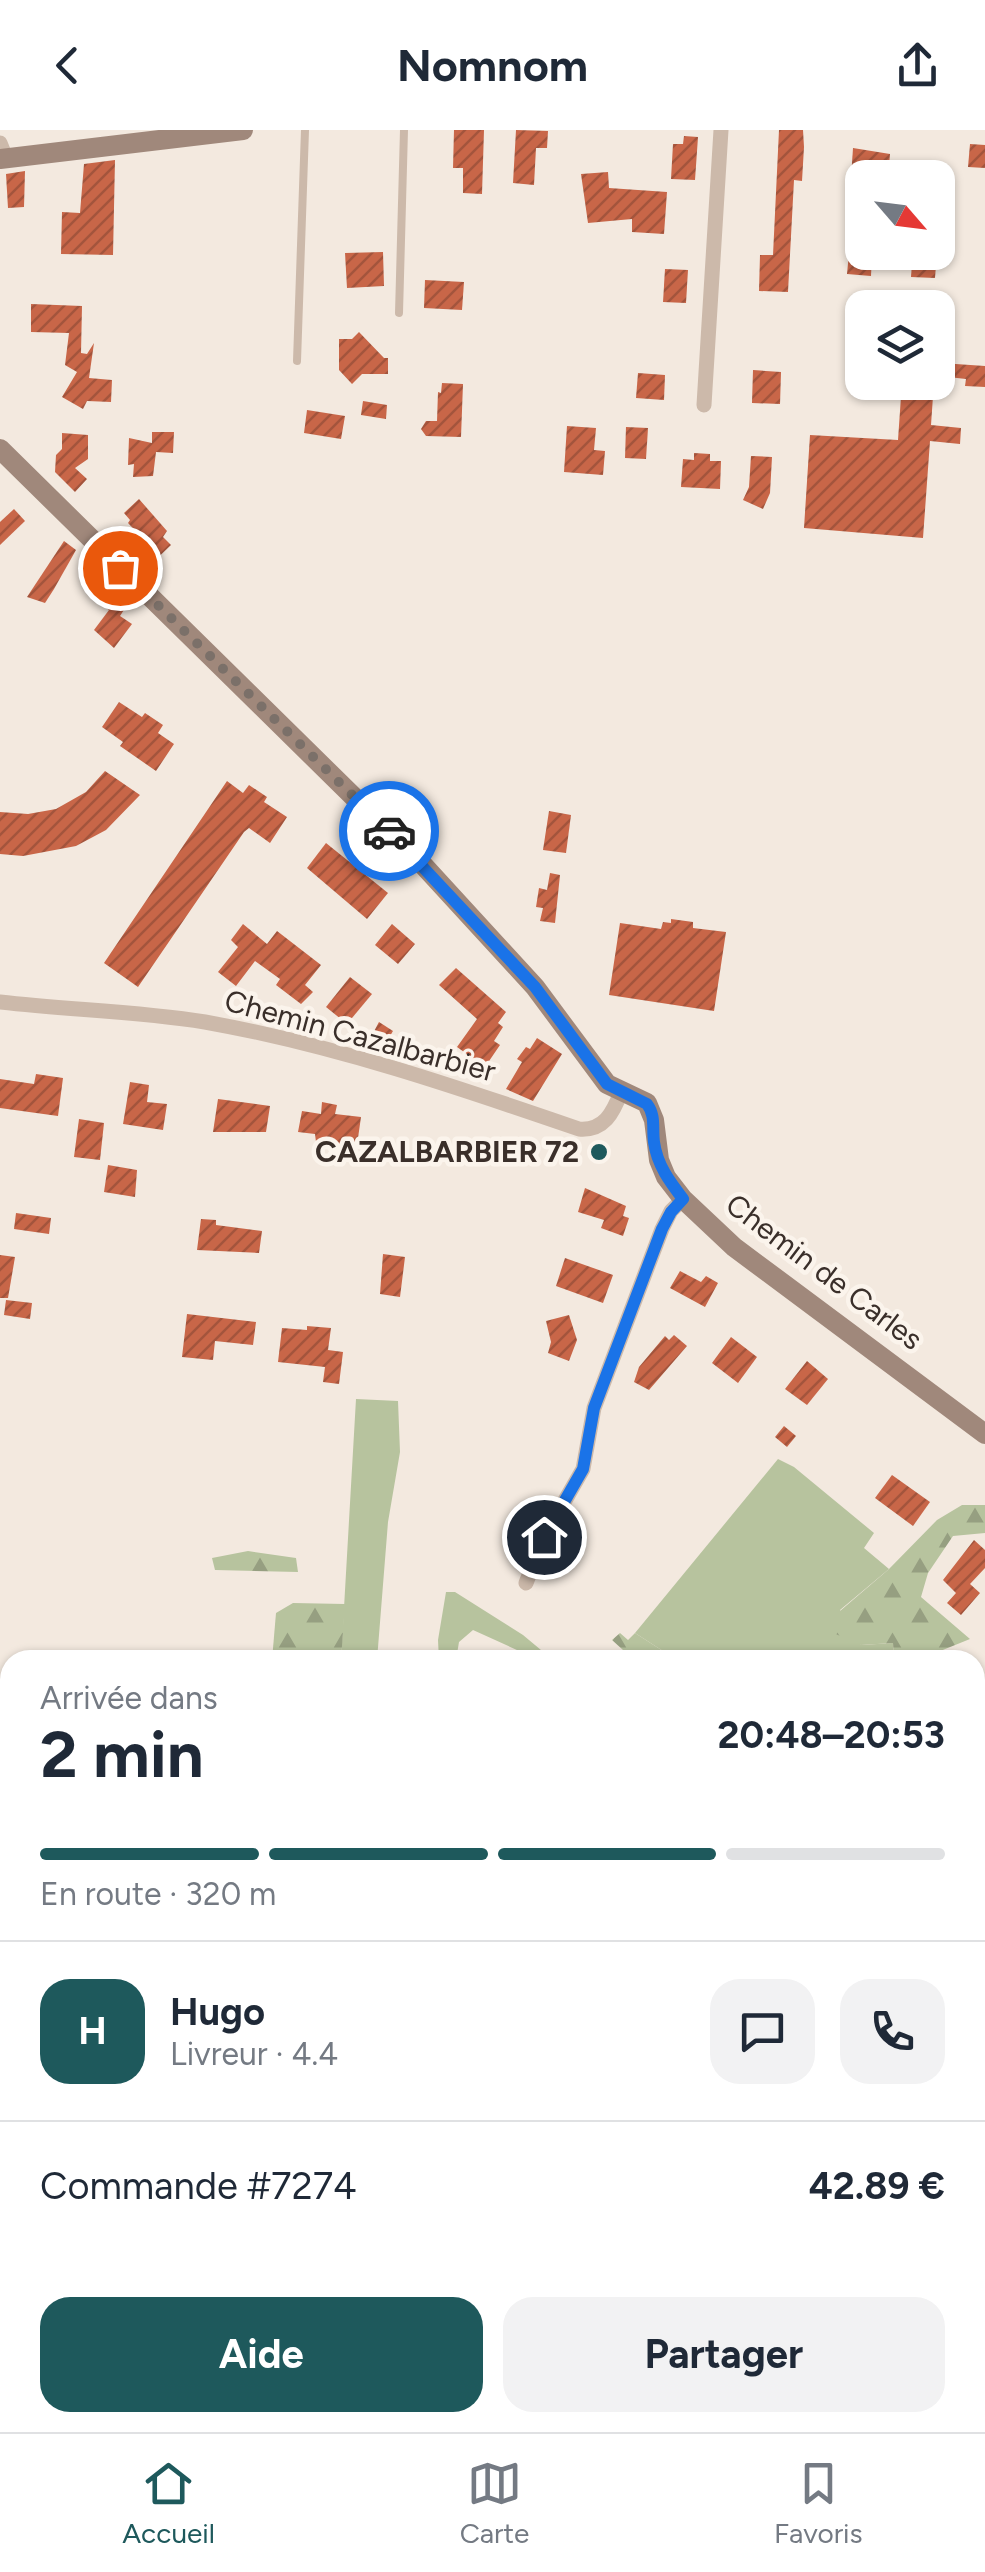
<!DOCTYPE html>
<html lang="fr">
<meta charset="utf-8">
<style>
body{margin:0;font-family:Figtree,sans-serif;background:#f2f2f3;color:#1f2937;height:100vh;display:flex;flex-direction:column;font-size:38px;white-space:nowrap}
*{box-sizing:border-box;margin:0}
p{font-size:32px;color:#747a83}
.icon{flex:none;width:55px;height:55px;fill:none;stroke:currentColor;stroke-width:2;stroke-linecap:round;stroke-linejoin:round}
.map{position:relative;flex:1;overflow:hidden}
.drawer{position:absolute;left:0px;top:1520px;width:985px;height:782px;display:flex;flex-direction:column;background:#fff;border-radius:30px 30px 0 0;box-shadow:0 2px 8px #0004}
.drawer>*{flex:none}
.needle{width:65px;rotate:118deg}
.controls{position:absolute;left:845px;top:30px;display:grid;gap:20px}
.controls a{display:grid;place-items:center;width:110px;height:110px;border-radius:20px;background:#fff;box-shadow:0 2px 8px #0004;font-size:50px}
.pin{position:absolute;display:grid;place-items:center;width:85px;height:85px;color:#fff;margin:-42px;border:5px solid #fff;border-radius:50%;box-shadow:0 2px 10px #0007}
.courier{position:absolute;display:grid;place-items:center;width:100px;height:100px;margin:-50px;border:8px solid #1a73e8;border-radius:50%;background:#fff;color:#222;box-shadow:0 2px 12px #0007}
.head em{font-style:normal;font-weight:700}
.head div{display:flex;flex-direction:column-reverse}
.head{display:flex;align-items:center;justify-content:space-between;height:170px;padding:0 40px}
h1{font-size:65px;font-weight:700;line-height:75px}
.bar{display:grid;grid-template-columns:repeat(4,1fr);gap:15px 10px;align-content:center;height:120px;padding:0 40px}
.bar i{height:12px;border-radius:8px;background:#e0e1e3}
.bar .on{background:#1e595c}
.bar p{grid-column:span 4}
.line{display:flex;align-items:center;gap:25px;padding:0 40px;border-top:2px solid #e0e1e3}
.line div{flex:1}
.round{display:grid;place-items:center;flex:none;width:105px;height:105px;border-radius:30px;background:#f2f2f3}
.cta{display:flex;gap:20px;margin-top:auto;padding:20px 40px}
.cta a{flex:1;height:115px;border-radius:30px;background:#1e595c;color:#fff;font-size:40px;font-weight:700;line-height:115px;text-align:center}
.cta a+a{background:#f2f2f3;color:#1f2937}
header{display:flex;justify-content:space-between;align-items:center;height:130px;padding:0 40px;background:#fff;font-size:45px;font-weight:700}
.dock{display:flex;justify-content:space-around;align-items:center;height:140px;border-top:2px solid #e0e1e3;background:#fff;font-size:28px;color:#747a83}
.dock a{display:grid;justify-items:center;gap:5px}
.dock .on{color:#1e595c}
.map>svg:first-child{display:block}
</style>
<header><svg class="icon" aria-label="back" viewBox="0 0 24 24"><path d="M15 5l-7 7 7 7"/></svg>Nomnom<svg class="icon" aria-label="share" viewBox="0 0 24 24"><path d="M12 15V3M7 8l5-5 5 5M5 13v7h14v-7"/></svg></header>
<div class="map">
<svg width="985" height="2302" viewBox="0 0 985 2302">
<defs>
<pattern id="forest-firs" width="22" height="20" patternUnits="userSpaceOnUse" patternTransform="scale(2.5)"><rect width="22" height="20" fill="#b7c39e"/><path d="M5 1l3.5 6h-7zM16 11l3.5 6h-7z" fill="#969f81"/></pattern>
<pattern id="building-hatch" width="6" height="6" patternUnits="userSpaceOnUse" patternTransform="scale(2.5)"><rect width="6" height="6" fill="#c86648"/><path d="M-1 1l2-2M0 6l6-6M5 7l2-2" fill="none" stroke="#a3543c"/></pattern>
</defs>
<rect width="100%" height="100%" fill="#f3e9df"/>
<g fill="#b7c39e">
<path d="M356,1269L398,1271L400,1322L388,1392L377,1530H341Z"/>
<path d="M778,1329L794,1337L874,1403L864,1418L889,1439L840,1480L861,1515L893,1513L894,1530H677L635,1503Z"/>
<path d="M446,1462H455L523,1505L553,1530H539L473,1500L459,1512L456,1530H439L438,1510Z"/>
<path d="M975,1799L985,1807V2205L975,2179Z"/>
<path d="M823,2293H851V2302H794Z"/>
</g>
<g fill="url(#forest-firs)">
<path d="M962,1375H985V1403L953,1406L928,1443L921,1467L970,1509L918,1530H894L893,1513L861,1515L831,1502L840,1481L889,1439L937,1390Z"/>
<path d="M248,1421L296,1428L298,1442L215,1440L212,1428Z"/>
<path d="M293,1473L345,1474L341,1530H272L276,1483Z"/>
<path d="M620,1503L628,1510L635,1503L677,1530H634L612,1510Z"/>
<path d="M10,2146V2292L172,2293L158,2302H0V2153Z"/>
<path d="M985,2215V2302H851V2293L975,2292V2220Z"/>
</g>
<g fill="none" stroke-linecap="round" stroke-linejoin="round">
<g stroke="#7db0b1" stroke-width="5">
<path d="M975,2235L985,2232"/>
<path d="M822,2302L838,2292"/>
</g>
</g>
<g fill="url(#building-hatch)">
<path d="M454,0H484L482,64L463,63V38H453Z"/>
<path d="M516,0L548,1L547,18H536L534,55L513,53Z"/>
<path d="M779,0H803L804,17L802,51L794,50L788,162L759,161L760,125H773Z"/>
<path d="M684,6L698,7L695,50L671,49L673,14H683Z"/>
<path d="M970,14L985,15V38L968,37Z"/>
<path d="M853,18L890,24L888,48H851Z"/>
<path d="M115,30L113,125L61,124L62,82L80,83L84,34Z"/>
<path d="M25,41L24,77L8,78L6,44Z"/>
<path d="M608,42L609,58L667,62L664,104L632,102V89L588,93L581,44Z"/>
<path d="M383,122L384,156L347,158L345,123Z"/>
<path d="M849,123L872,124L871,146L847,144Z"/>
<path d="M912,133L936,135L935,148L911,147Z"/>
<path d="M665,139L688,140L686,173L663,172Z"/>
<path d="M425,150L464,152L462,180L424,178Z"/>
<path d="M31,174L82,176L81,223L87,224L94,213L89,248L112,250L111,272L87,271L83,279L62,267L77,242L65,235L69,203L31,202Z"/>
<path d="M359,202L384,228H388V244H362L352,254L339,240V209H352Z"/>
<path d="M941,233L985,236V257L965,256L966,249L939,246Z"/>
<path d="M753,240L781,242L780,274L752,273Z"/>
<path d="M638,243L665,245L664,270L636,268Z"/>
<path d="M902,252H934L931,295L961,298L960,314L930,311L923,408L804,398L810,305L898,310Z"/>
<path d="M442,253L463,254L461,307L426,306L421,299L426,291H437L438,262L441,263Z"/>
<path d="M363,271L387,275L386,289L361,285Z"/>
<path d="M307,280L345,286L341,309L304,303Z"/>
<path d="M567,296L596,298L594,320L605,321L603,345L564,342Z"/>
<path d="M626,297L648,298L646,329L625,328Z"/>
<path d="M152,302H174L173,323L156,322L153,346L133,347L134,334L128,335L129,308L152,313Z"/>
<path d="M62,303L88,305V329L75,338L87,349L75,362L55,342L56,325L62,319Z"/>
<path d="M694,323L710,324V331H721L720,359L681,357L683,329L694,330Z"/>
<path d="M751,326L772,327L770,363L763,379L743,370L749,357Z"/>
<path d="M139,369L167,401L163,407L171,415L144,441L135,432L150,416L128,393L130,390L124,383Z"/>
<path d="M14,379L25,391L0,415V392Z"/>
<path d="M64,411L76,420L54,459L45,473L27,467Z"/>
<path d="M105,446L131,469L120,486L132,494L114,518L94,500L109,480L92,466Z"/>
<path d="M119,572L142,587L145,583L163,595L158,603L174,614L156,641L120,616L123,612L102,597Z"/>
<path d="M105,641L140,665L106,700L76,716L23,726L0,724V682L28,684L56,679L86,662Z"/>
<path d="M227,651L243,663L249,655L267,667L264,672L287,687L270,713L249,698L244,702L138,857L104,833Z"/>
<path d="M549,681L571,685L566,723L543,720Z"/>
<path d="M326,713L388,763L367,789L307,738Z"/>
<path d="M550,743L560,745L555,793L540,791L543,778L536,777L539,758L547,760Z"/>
<path d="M671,789L693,792V798L726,802L714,881L609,865L620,793L661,799L663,792L671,793Z"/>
<path d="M243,794L267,814L277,801L321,835L305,855L313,862L301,874L276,855L280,849L255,831L236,856L218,842L238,817L231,810Z"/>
<path d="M392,794L415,814L398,834L375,815Z"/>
<path d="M456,838L506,882L498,893L503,897L494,911L500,915L485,937L457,917L477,889L439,855Z"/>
<path d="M350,847L372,864L347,894L326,877Z"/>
<path d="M379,892L393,901L384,916L371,907Z"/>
<path d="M537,908L562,924L533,971L506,959L522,932L517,929L526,917L530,919Z"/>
<path d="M36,944L63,948L58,986L0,978V949L34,954Z"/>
<path d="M130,952L149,955L147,972L167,974L163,1000L123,994Z"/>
<path d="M218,969L270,976L266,1002H213Z"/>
<path d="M322,972L337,975L335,984L361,987L355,1029L338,1026L339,1015L316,1012L315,1004L298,1002L302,981L321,984Z"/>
<path d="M79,989L104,993L100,1030L74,1027Z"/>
<path d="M108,1035L137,1040L135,1067L104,1062Z"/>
<path d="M585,1058L626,1076L623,1086L629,1088L623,1106L601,1098L604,1090L578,1082Z"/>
<path d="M16,1083L51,1088L49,1104L14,1099Z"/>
<path d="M201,1089L216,1090V1095L262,1101L259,1123L197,1120Z"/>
<path d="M383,1124L405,1127L400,1167L380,1164Z"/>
<path d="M0,1125L15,1127L8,1168H0Z"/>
<path d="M565,1128L613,1145L603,1173L556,1156Z"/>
<path d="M680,1141L701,1152L706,1146L718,1153L705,1177L670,1158Z"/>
<path d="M6,1170L32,1173L30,1189L4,1185Z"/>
<path d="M187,1184L256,1192L253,1215L215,1211L213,1230L182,1227Z"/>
<path d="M569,1185L577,1210L569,1231L548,1223L551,1212L546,1191Z"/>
<path d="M307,1196L331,1198L328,1220L343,1222L339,1254L323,1252L325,1237L278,1232L282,1198L307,1200Z"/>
<path d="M674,1205L687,1216L649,1260L634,1252L639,1237L665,1206L669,1210Z"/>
<path d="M731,1207L757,1227L738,1253L712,1233Z"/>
<path d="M807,1231L828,1249L807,1275L785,1259Z"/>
<path d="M784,1296L796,1306L787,1317L775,1307Z"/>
<path d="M892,1345L930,1372L913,1396L875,1368Z"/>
<path d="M974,1410L985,1420V1438L970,1454L980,1463L961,1485L947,1473L956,1463L943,1450Z"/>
</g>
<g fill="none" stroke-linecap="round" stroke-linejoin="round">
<g stroke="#ccb9aa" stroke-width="8">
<path d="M399,183L404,0"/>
<path d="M297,231L305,0"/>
<path d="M975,1777L985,1752"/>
</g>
<g stroke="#ccb9aa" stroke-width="15">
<path d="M0,13L6,28"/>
<path d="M704,275L721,0"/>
<path d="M0,872C68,880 137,881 205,892C334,915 457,957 579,999C604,1001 613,983 621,962"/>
<path d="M526,1453L544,1407L583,1339L594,1278L662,1099L671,1081L683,1069"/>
</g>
<g stroke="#a0887b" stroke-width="20">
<path d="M0,29L243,0"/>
<path d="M0,319L424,736L535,857L607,954L647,973L654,990L659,1030L666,1047L683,1069L734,1117L985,1304"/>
</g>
</g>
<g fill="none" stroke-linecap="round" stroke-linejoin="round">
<path stroke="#7b7069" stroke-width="10" stroke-dasharray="0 18" d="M120,438L389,701"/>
<path stroke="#1a73e8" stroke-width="12" d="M389,701L535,857L607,954L647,974C656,986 652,998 654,1012C657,1035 670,1052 683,1069L671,1082L662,1099L594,1278L583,1339L544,1407"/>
</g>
<circle fill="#1e595c" stroke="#fbf4ec" stroke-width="4" cx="599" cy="1022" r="10"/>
<g text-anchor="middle" stroke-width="9" stroke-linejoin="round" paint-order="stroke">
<g font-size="30" fill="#3a2f2a" stroke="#fbf4ec">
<text transform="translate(360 906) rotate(15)" y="10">Chemin Cazalbarbier</text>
<text transform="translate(824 1142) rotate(37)" y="10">Chemin de Carles</text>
</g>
<g font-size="30" font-weight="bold" fill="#3a2f2a" stroke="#fbf4ec" text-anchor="end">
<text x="579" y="1032">CAZALBARBIER 72</text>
</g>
</g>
</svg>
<div class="controls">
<a><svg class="needle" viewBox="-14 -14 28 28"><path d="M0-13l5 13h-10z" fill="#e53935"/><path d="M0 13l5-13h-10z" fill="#747a83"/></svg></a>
<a><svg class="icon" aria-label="layers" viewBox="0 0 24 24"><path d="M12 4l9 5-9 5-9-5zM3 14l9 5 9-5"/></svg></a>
</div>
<div class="pin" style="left:120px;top:438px;background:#ea580c"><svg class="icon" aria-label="bag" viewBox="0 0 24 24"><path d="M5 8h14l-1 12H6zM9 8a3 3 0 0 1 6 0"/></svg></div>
<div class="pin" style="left:544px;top:1407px;background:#1f2937"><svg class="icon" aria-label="home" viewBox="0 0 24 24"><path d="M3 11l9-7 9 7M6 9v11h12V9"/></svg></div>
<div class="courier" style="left:389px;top:701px"><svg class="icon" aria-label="car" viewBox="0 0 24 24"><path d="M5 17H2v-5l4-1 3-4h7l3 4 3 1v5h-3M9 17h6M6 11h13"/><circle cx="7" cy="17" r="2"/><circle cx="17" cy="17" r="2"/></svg></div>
<section class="drawer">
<div class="head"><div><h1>2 min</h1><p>Arrivée dans</p></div><em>20:48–20:53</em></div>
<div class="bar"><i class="on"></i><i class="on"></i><i class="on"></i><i></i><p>En route · 320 m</p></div>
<div class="line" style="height:180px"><b class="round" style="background:#1e595c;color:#fff">H</b><div><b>Hugo</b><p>Livreur · 4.4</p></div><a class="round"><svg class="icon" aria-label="chat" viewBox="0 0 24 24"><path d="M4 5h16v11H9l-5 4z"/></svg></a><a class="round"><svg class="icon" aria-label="phone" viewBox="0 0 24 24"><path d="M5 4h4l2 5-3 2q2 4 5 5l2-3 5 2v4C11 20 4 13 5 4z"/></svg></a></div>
<div class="line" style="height:130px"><div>Commande #7274</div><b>42.89 €</b></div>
<div class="cta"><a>Aide</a><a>Partager</a></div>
</section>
</div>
<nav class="dock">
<a class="on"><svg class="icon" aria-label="home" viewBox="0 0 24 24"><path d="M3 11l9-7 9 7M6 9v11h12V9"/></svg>Accueil</a>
<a><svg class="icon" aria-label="map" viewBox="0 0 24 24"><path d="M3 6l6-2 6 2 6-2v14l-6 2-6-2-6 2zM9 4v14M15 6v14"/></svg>Carte</a>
<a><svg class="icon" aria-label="saved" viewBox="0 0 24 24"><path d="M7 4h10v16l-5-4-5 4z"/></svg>Favoris</a>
</nav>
